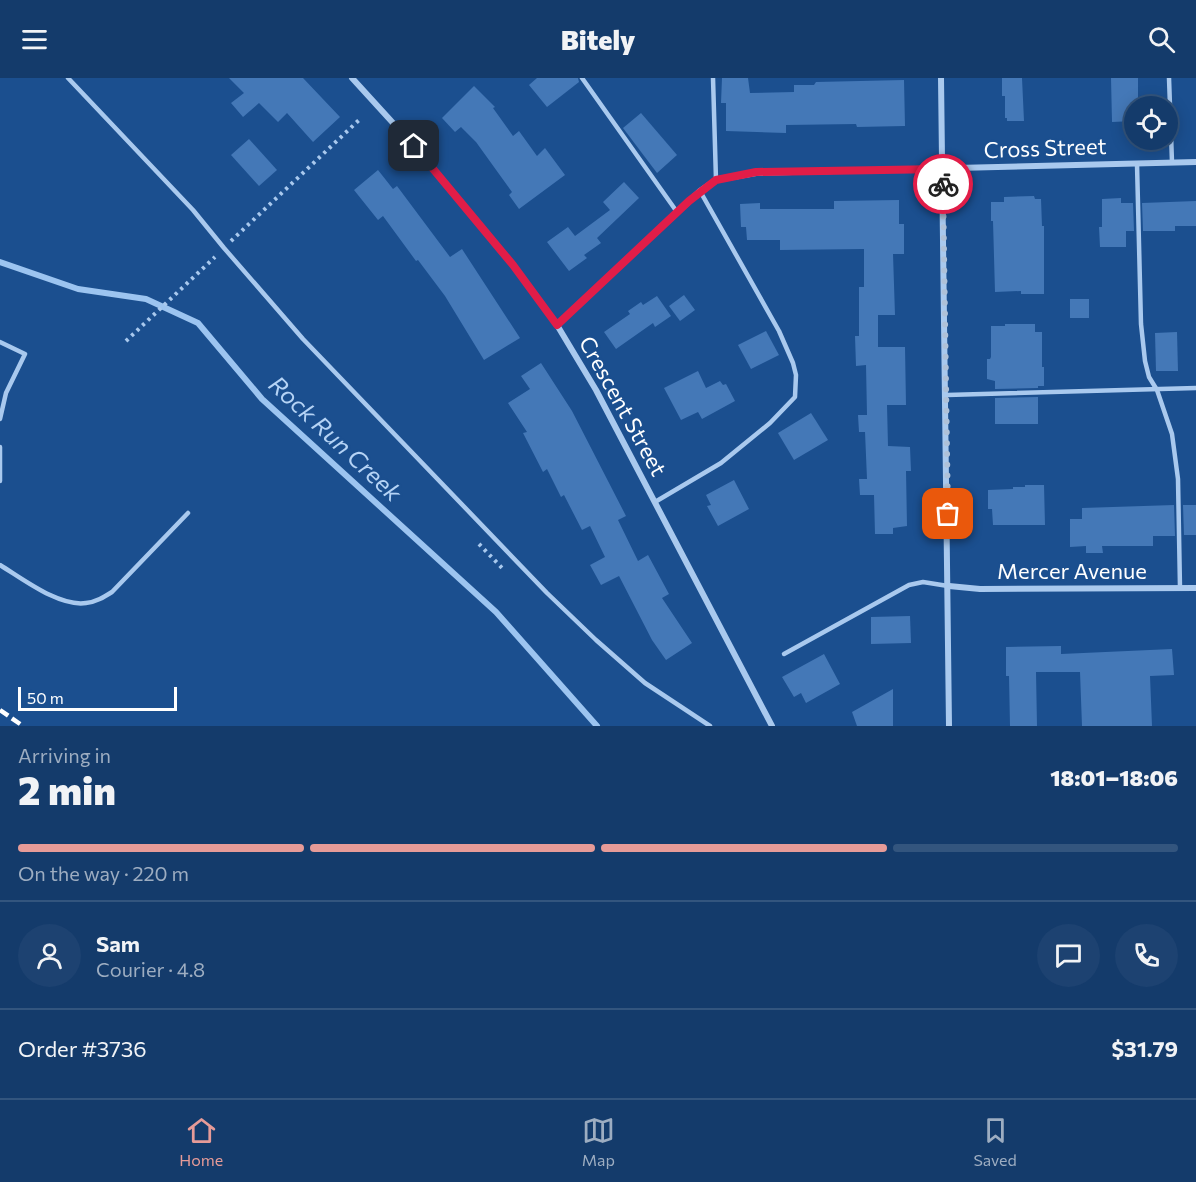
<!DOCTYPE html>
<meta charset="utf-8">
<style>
body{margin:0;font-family:Commissioner,sans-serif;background:#1d4271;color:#f1f3f6;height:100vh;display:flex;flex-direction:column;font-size:22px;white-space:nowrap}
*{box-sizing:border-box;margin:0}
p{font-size:20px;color:#9dadc1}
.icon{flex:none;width:33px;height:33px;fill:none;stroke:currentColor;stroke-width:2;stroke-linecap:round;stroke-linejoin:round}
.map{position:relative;height:648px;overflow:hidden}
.panel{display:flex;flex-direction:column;background:#143b6b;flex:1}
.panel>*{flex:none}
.controls{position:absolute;left:1124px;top:18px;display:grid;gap:12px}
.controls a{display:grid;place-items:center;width:54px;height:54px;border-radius:50%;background:#143b6b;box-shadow:0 3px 15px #0003,0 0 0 2px #33557e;font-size:30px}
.scale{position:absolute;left:18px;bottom:15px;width:159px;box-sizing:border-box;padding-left:6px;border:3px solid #fff;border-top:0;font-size:16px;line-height:21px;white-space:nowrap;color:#fff;-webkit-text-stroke:4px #1b4f8f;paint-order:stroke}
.pin{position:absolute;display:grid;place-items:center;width:51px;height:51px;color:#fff;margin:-26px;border-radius:12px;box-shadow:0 3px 9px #0006}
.courier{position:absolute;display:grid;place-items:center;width:60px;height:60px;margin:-30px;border:4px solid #e11d48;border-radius:50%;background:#fff;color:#222;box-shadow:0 2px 8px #0007}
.summary em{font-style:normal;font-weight:800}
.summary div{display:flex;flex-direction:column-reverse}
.summary{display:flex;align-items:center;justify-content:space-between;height:102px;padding:0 18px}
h1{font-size:39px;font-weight:800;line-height:45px}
.bar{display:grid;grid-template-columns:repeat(4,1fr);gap:9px 6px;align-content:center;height:72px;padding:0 18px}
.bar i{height:8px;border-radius:4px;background:#33557e}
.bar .selected{background:#e69b98}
.bar p{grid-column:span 4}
.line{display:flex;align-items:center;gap:15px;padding:0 18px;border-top:2px solid #33557e}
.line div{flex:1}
.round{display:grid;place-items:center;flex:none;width:63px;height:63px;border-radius:32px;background:#1d4271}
header{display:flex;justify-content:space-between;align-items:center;height:78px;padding:0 18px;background:#143b6b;font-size:27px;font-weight:800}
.tabs{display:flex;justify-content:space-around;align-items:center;height:84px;border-top:2px solid #33557e;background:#143b6b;font-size:16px;color:#9dadc1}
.tabs a{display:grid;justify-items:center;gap:3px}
.tabs .selected{color:#e69b98}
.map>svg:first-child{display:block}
</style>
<header><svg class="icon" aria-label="menu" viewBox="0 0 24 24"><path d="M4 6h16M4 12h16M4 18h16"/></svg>Bitely<svg class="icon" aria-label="search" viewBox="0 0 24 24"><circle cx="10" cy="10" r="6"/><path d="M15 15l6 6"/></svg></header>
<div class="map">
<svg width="1196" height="648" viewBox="0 0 1196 648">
<rect width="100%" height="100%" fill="#1b4f8f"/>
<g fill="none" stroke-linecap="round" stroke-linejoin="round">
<path stroke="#9cc4f0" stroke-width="6" d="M0,184L78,211L146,221L198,245L262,321L496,534L597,648"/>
</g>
<g fill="#4478b7">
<path d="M229,0H303L340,39L313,64L287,35L278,44L259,25L243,39L231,25L244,15Z"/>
<path d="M537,0H578L579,4L547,29L529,7Z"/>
<path d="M722,0H748L750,15L794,14V7H814L816,4L904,2L905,48L857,49L856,46L786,47V55L726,53V25H721Z"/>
<path d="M1002,0H1022L1024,43H1007V40H1005V18H1002Z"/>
<path d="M1111,0H1138V28H1134V43L1112,44Z"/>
<path d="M474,8L495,29L493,30L513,58L519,53L537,78L545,70L565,97L519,131L509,117L512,114L476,64L461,49L455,54L442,40Z"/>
<path d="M641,35L677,77L657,95L623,50Z"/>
<path d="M249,61L277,92L259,108L231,77Z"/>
<path d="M378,92L393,111L397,108L450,179L462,171L520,260L484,282L445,218L418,182L416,183L383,138L378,142L354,112Z"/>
<path d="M624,104L639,120L597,160L601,165L584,177L587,180L569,193L547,164L568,149L575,158L610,132L603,124Z"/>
<path d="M1034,118L1035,121H1041L1042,148H1044V216H1021V213L995,214L993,143H991V124H1004V119Z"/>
<path d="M1121,120V125H1133L1134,153H1126V169H1100L1099,149H1102V121Z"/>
<path d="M899,122V146H904V176H893L895,237H878V269H905L906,327H887L888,368L910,369L911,393H906L907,448L893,450V456H875L874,417H860L859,401H867L865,354H859L858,337H867L866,287L856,288L855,258H859V209H864V171L780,172V162H747L746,149H741L740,126L760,125V131H834V123Z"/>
<path d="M1196,123V148H1175V153H1143L1142,125Z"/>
<path d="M684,217L695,232L680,243L669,228Z"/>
<path d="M657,218L671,238L655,249L653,245L616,271L604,254L630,236L628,233L641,224L643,227Z"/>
<rect x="1070" y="221" width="19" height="19"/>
<path d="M1005,246H1035V254H1042V289H1044V308H1038V310L995,311V303L987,301V281H990L991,279V248H1005Z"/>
<path d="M766,253L779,277L751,291L738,267Z"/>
<path d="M1177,254L1178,293H1156L1155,255Z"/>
<path d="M541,285L572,333L626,438L618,442L638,483L648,477L669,516L662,520L692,565L666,582L652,562L619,498L601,507L590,487L605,479L590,448L582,452L564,417L561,419L547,391L543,394L523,355L527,354L508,325L530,311L521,298Z"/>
<path d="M698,293L706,310L720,303L723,307L726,306L735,323L702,341L698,334L681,342L664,310Z"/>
<path d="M1038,319V346H995V320Z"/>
<path d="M811,335L828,362L794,382L778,355Z"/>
<path d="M734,402L749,431L718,448L707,428L711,427L706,417Z"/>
<path d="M1025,407H1044L1045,447H993L992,431H988V412L1013,411V409H1025Z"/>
<path d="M1174,427L1175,458H1153V468H1102L1103,475H1086V468L1070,469V441H1082V430Z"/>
<path d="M1183,427H1196V457H1184Z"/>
<path d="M910,538L911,565L871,566V539Z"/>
<path d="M1061,568V576L1172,571L1174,597L1150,598L1152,648H1082L1080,594H1036L1037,648H1010L1009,598H1006V569Z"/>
<path d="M824,576L840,606L806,625L801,615L794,619L782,599Z"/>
<path d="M893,611V648H857L852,634Z"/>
</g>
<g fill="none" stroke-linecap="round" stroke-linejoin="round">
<g stroke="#a9c9ee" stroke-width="4" stroke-dasharray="3 4.5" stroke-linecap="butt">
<path d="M231,163L359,42"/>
<path d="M126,263L215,179"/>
<path d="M479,466L505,493"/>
</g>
<g stroke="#a9c9ee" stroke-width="4.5">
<path d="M68,0L193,132L224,170L303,261L547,515L596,562L645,605L710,648"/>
<path d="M582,0L677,134"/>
<path d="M713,0L716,102"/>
<path d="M1169,0L1172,84"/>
<path d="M1137,86L1141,246L1145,283L1149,299L1157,312L1172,356L1178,401L1180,510"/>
<path d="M0,264L25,276L6,315L0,341"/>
<path d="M947,317L1196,310"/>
<path d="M0,369V403"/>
<path d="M655,424L721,385L770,345L795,319L796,297L793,285L779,253L700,113"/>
<path d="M0,487C23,501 59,529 86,525C96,524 104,519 112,514L188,435"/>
<path d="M784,576L909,507L923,504L948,508"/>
</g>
<g stroke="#a9c9ee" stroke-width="6">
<path d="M352,0L414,68L513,187L557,247L596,312L772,648"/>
<path d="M941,0L949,648"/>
<path d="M557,247L700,113L716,102L756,95L1196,84"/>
<path d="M949,508L980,511L1196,510"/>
</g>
<path stroke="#fff" stroke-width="4.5" stroke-dasharray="10 4.5" stroke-linecap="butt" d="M0,632L23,648"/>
</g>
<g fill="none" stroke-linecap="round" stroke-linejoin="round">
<path stroke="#afc1d8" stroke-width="6" stroke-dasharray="0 10.8" d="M943,106L948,436"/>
<path stroke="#e11d48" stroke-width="8" d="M414,68L513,187L557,247L689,123L716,102L756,94L943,91V106"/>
</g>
<g text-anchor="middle" stroke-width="4.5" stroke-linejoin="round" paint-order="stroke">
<g font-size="22" fill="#fff" stroke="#1b4f8f">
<text transform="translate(1045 70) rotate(-2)" y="8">Cross Street</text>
<text transform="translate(623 328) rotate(61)" y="8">Crescent Street</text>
<text x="1072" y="501">Mercer Avenue</text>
</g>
<g font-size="24" font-style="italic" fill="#b5d3f5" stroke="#1b4f8f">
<text transform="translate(335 361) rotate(43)" y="8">Rock Run Creek</text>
</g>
</g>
</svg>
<div class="controls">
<a><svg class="icon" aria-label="locate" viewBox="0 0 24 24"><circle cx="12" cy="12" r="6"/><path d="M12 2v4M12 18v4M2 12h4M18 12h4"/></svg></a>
</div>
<div class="scale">50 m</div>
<div class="pin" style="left:948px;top:436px;background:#ea580c"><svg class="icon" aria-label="bag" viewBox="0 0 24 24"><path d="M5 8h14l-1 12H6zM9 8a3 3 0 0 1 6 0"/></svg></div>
<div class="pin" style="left:414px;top:68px;background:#1f2937"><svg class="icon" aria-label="home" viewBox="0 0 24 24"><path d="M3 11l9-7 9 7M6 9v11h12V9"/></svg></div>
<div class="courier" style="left:943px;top:106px"><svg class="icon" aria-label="bike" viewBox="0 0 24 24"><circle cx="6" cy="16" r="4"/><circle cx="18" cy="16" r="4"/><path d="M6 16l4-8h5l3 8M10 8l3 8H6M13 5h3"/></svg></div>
</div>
<section class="panel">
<div class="summary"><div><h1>2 min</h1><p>Arriving in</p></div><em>18:01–18:06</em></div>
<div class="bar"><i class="selected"></i><i class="selected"></i><i class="selected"></i><i></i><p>On the way · 220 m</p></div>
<div class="line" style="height:108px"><a class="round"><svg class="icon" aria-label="person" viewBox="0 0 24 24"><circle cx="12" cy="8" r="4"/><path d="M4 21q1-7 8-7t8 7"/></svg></a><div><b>Sam</b><p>Courier · 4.8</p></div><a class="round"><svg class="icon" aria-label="chat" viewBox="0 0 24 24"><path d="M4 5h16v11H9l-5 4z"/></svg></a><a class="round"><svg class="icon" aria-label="phone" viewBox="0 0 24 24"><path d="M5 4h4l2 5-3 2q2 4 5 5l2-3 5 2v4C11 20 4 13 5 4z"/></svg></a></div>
<div class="line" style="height:78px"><div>Order #3736</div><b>$31.79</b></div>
</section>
<nav class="tabs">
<a class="selected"><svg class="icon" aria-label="home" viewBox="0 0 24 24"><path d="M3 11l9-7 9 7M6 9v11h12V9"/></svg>Home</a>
<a><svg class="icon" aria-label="map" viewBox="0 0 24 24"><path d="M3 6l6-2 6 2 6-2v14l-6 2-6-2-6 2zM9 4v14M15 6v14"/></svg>Map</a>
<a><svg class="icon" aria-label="saved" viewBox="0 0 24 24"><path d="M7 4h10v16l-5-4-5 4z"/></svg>Saved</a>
</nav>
